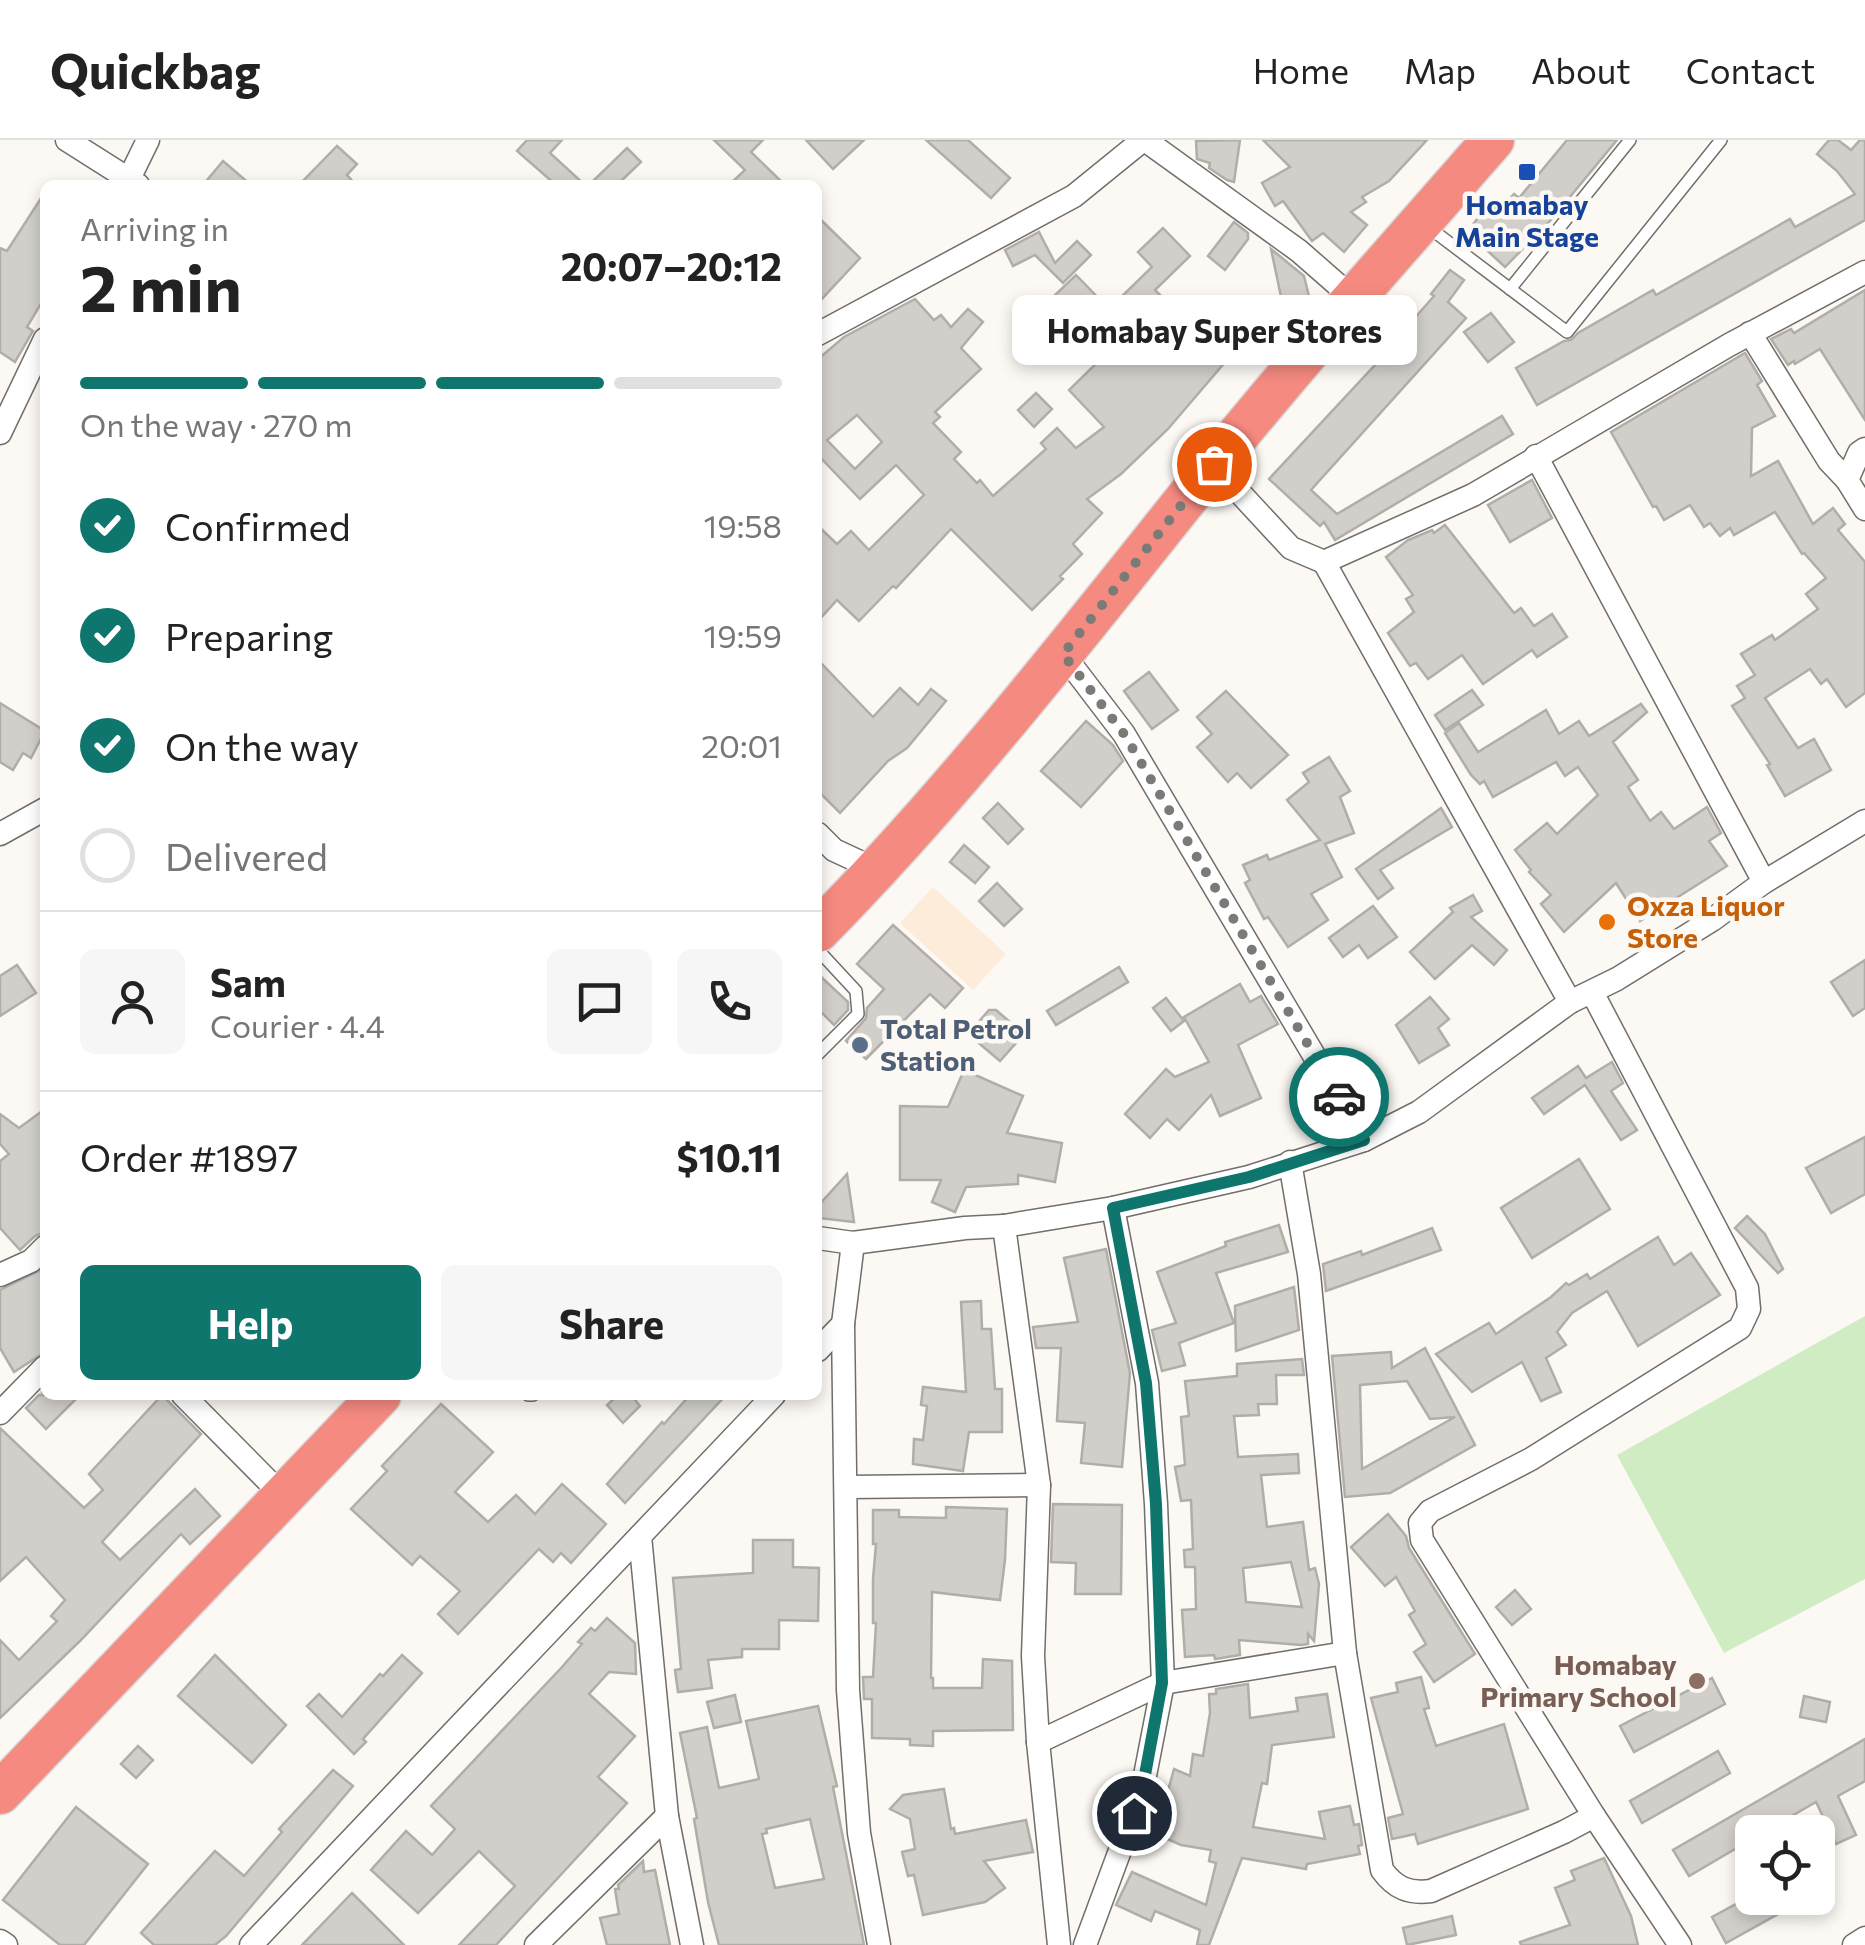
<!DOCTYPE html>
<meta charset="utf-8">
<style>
body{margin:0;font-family:Commissioner,sans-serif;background:#f6f6f6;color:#222;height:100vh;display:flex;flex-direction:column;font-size:38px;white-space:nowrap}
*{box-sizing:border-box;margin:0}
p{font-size:32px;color:#767676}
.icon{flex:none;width:55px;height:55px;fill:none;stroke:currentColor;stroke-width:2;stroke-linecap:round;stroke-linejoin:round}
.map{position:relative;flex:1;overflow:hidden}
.details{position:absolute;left:40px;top:40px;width:782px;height:1220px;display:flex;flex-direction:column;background:#fff;border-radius:15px;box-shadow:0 5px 15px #0003}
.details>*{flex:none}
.tools{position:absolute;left:1735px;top:1675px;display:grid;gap:20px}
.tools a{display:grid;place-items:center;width:100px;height:100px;border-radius:15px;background:#fff;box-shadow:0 5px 15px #0003;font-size:50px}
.pin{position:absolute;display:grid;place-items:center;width:85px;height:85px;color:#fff;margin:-42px;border:5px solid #fff;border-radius:50%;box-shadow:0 2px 10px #0007}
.courier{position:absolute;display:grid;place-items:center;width:100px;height:100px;margin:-50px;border:8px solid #0f766e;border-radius:50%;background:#fff;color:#222;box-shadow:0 2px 12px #0007}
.bubble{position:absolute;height:70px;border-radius:15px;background:#fff;box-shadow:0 5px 15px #0003;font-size:32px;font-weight:700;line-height:70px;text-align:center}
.head em{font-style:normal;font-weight:700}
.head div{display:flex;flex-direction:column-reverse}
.head{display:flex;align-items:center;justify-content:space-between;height:170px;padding:0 40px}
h1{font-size:65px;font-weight:700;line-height:75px}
.bar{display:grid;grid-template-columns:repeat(4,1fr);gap:15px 10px;align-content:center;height:120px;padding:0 40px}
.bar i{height:12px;border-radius:8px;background:#e0e0e0}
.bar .on{background:#0f766e}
.bar p{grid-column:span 4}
.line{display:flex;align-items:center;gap:25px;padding:0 40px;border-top:2px solid #e0e0e0}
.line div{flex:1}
.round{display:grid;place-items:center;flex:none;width:105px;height:105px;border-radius:15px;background:#f6f6f6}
ol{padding:0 40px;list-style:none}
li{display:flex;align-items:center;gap:30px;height:110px}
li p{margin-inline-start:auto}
li .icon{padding:10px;border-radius:50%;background:#0f766e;color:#fff;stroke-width:4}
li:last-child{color:#767676}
li i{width:55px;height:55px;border:5px solid #e0e0e0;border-radius:50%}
.button{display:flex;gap:20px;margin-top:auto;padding:20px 40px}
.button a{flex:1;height:115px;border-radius:15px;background:#0f766e;color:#fff;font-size:40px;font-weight:700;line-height:115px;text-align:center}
.button a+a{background:#f6f6f6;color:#222}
header{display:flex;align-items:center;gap:60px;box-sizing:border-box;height:140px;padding:0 50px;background:#fff;border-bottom:2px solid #e0e0e0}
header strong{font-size:48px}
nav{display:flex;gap:55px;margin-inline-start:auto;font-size:35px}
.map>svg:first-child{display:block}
</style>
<header>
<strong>Quickbag</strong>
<nav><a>Home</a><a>Map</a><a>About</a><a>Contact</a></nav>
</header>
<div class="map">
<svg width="1865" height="1805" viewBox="0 0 1865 1805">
<rect width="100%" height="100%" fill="#fcf9f4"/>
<path fill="#feecdb" d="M933,747L1006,814L973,850L900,783Z"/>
<path fill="#cfecc2" d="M1865,1176V1439L1724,1513L1617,1315Z"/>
<g fill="#d2cfcb" stroke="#b1aeaa" stroke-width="2.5" fill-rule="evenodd">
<path d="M527,0H562L550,13L585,45H556L517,11Z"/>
<path d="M714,0H763L751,12L785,45H729L745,30Z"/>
<path d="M806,0H864L833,29Z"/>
<path d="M926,0H968L1010,38L991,58Z"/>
<path d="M1240,0L1234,42L1227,40L1209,28L1210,23L1197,19L1196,1Z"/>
<path d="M1263,0H1427L1389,41L1362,57L1366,62L1351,72L1367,85L1344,112L1323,93L1312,101L1283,61L1275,66L1262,43L1290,27Z"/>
<path d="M1567,0H1617L1550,81L1505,127L1479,103L1483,99L1470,88L1493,59L1502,67L1514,54L1519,58Z"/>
<path d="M1829,0H1838L1851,10L1860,0H1865V80L1537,265L1516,228L1564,201L1571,200L1578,193L1653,150L1656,155L1790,79L1795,87L1855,54L1837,31L1817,14Z"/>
<path d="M337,6L357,24L347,35L356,45H299Z"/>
<path d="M627,8L641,22L617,45H589Z"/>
<path d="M223,21L251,45H203Z"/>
<path d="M45,52V157L27,187L33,191L15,222L0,212V108L7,111Z"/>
<path d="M818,77L860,118L818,163Z"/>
<path d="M1234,82L1248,93V99L1225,130L1208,116Z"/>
<path d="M1163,88L1190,116L1155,150L1226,221L1168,289L1121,334L1087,359L1102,373L1073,404L1082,414L1060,436L1063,439L1032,470L951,389L896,448L893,446L859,481L837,460L818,481V386L837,404L851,391L869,410L924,355L896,325L860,359L818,315V219L844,197L915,159L934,180L941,175L951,187L968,169L983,182L961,208L981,229L935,272L940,277L933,283L961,312L954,319L977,343L980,340L993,356L1046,309L1041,303L1057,288L1076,308L1104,287L1069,250L1106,214L1105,209L1054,156L1076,135L1109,169L1152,127L1138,112ZM857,275L882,302L855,329L827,300Z"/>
<path d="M1039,92L1055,123L1077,101L1091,115L1063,143L1035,115L1013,126L1005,110Z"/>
<path d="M1271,109L1304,136L1312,169L1295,188L1288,190Z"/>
<path d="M1450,130L1464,140L1448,162L1466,178L1311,350L1337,374L1502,276L1513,294L1335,400L1324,382L1320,386L1269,339L1400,198L1398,197L1434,156L1431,154Z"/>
<path d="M1865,150V280L1820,209L1795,224L1794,221L1788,225L1771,199L1791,189L1794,193Z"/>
<path d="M1491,173L1514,202L1488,222L1464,192Z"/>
<path d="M1745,213L1762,241L1757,245L1775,276L1752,288L1751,336L1778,321L1813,384L1833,368L1845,384L1838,390L1865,422V553L1846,567L1827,539L1821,544L1810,529L1765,558L1798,608L1814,599L1831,630L1785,656L1767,625L1770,624L1732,566L1745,558L1737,546L1755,535L1741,514L1772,495L1775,500L1818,469L1806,454L1826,438L1804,413L1802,414L1775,372L1734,395L1730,388L1720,396L1710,383L1704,387L1690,365L1664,380L1656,366L1653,367L1611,292Z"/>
<path d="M1036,253L1052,269L1034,287L1018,270Z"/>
<path d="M1532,340L1552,378L1510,402L1488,365Z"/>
<path d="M1445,385L1514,473L1521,468L1534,486L1552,474L1567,497L1537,517L1532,510L1483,544L1462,515L1428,539L1416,523L1410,526L1388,493L1414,472L1406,459L1413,455L1386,417L1408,400L1432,390L1434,393Z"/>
<path d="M818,520L873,577L900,548L918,565L931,549L946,561L907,608L888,621L840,673L818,651Z"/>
<path d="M1149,532L1178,570L1152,589L1124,551Z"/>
<path d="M1472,550L1483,565L1445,590L1435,575Z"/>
<path d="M1226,551L1288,615L1251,648L1237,633L1228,642L1197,607L1212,594L1197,577Z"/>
<path d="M0,563L45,591L31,618L23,613L13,630L0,622Z"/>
<path d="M1641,564L1647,572L1613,602L1638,640L1628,647L1650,681L1661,672L1674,689L1707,667L1721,693L1709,701L1727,726L1640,781L1616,743L1564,792L1541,764L1551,755L1529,732L1531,730L1515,710L1547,683L1557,694L1598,655L1578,627L1565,636L1556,622L1493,657L1484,641L1480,644L1471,635L1445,593L1459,583L1478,612L1546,570L1559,594L1579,581L1589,596Z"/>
<path d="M1086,581L1113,605L1123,621L1081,667L1041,631Z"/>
<path d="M1329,617L1350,651L1340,657L1354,693L1325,704L1342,737L1311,754L1328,780L1288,807L1268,777L1264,779L1245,743L1250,740L1243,725L1267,715L1269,720L1320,700L1287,660L1309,642L1303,633Z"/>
<path d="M998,663L1023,689L1008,704L983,678Z"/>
<path d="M1441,668L1452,687L1380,730L1393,748L1378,759L1356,729Z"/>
<path d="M964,705L989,727L975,743L950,722Z"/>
<path d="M997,743L1022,769L1004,786L979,761Z"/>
<path d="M1473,755L1482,771L1471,777L1507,810L1494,825L1472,805L1435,839L1410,812L1453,772L1450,768Z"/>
<path d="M1373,766L1397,797L1368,818L1359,805L1343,817L1329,798Z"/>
<path d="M893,785L963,848L945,868L930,854L866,919L846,901L866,878L867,868L884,849L857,824Z"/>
<path d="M1865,820V868L1853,876L1831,842Z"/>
<path d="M17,825L36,853L0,876V836Z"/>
<path d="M1119,827L1128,842L1056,885L1047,871Z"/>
<path d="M818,834L848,862V870L834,885L818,869Z"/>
<path d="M1240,844L1250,862L1261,856L1278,884L1238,905L1261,958L1220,976L1211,955L1179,990L1167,979L1150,998L1125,974L1166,929L1175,937L1209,922L1184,877Z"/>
<path d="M1430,857L1449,879L1438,888L1449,905L1419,923L1396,885Z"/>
<path d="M1166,858L1184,881L1171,891L1153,868Z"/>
<path d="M989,870H996L1024,894L1000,921L968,894Z"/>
<path d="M1612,922L1623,943L1611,951L1637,990L1621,1000L1585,945L1544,974L1532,958L1578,926L1586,938Z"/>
<path d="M964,930L1023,956L1007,993L1062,1003L1055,1042L1018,1035V1044L966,1047L955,1072L932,1062L941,1040H900V966L948,967Z"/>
<path d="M45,969V1092L35,1096L20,1110L0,1088V1021L9,1014L0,1004V974L19,988Z"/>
<path d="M1865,997V1054L1831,1073L1806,1028Z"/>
<path d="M1579,1019L1610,1069L1532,1118L1501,1068Z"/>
<path d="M847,1034L854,1082L818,1078V1066Z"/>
<path d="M1747,1076L1765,1094L1783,1129L1778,1133L1735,1088Z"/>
<path d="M1279,1085L1288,1112L1216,1133L1234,1183L1179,1203L1185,1225L1162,1231L1152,1190L1176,1183L1157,1132L1226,1106L1225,1102Z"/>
<path d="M1432,1088L1441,1110L1326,1151L1323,1124L1361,1111L1362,1115Z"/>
<path d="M1658,1097L1674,1125L1691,1113L1720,1155L1638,1206L1607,1151L1572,1173L1557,1192L1566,1205L1546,1218L1561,1252L1541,1261L1522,1222L1472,1252L1436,1214L1489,1183L1496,1194L1551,1157L1566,1143L1569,1145L1587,1134L1590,1139Z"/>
<path d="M1106,1109L1130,1233L1122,1327L1081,1323L1085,1283L1057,1281L1061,1208H1036L1033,1187L1078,1182L1064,1118Z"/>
<path d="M45,1128V1212L14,1232L0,1208V1150Z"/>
<path d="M1294,1147L1299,1190L1236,1211L1235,1166Z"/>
<path d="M981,1161L982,1189H991L995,1249H1002V1292H969L963,1331L913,1324L914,1299L923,1300L927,1266L921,1265L923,1247L966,1252L961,1162Z"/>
<path d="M1425,1208L1475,1305L1390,1353L1345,1357L1332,1216L1391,1212L1392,1228ZM1407,1241L1430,1279L1455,1277L1362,1329L1360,1245Z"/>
<path d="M1302,1219L1304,1235H1276L1277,1264H1258L1259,1275L1234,1276L1238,1317L1298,1314L1299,1333L1261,1335L1267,1387L1303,1382L1309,1430L1315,1428L1319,1444L1314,1501L1308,1494V1504L1301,1505L1239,1500L1240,1515L1215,1519L1214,1515L1185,1517L1182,1470L1196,1469L1195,1427H1185L1184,1410L1193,1409L1191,1360L1181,1361L1175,1327L1185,1325L1181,1277L1189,1276L1185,1241L1237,1236V1224ZM1291,1422L1302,1467L1246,1462L1243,1428Z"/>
<path d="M45,1248V1255H80L46,1289L26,1268L39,1255H44L42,1252Z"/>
<path d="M162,1255L201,1294L102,1402L120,1420L195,1349L220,1376L190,1404L181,1394L80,1501L0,1578V1500L19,1520L57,1481L51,1476L65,1460L26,1417L0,1441V1288L84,1368L103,1350L89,1334Z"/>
<path d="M618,1255H631L640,1266L623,1283L607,1265Z"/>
<path d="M690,1255H726L625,1363L607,1344L662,1282L664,1284Z"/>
<path d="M441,1264L493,1312L455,1352L488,1382L516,1355L535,1374L562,1344L606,1384L571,1423L561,1413L553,1422L539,1409L458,1494L438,1474L460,1451L420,1416L412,1425L351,1369L387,1331L382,1326Z"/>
<path d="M1053,1364L1122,1365L1121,1454H1075L1076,1423L1051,1422Z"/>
<path d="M946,1367L1007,1369L1005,1420L1000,1460L932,1452L931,1538H933V1548H982L983,1519L1012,1521L1013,1590L933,1591V1606L910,1605V1599L872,1598V1559H864L863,1537H873L876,1483H873V1439L876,1404H873V1370H899V1377L946,1378Z"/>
<path d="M1388,1374L1406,1396L1409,1408L1475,1514L1434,1542L1414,1512L1426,1504L1409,1475L1415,1471L1396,1437L1385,1446L1351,1407Z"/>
<path d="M753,1400H793V1427L819,1428L818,1481L779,1480V1509H742V1517L708,1520L712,1548L678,1552L675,1530L681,1529L673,1438L753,1433Z"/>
<path d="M1515,1450L1531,1469L1512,1485L1496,1467Z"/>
<path d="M607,1478L635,1503L636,1534L609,1532L589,1554L635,1596L598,1637L627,1663L496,1805H459L515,1746L479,1711L418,1773L371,1730L406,1691L432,1715L455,1689L431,1666L562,1527L582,1504L578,1502L591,1488L595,1491Z"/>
<path d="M215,1515L286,1585L252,1623L178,1556Z"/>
<path d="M402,1515L422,1533L363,1599L366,1602L354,1614L307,1566L319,1554L342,1577L380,1534L383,1536Z"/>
<path d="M1421,1537L1429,1568L1424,1569L1436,1606L1504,1584L1528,1669L1418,1704L1415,1694L1392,1699L1388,1678L1403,1674L1371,1558L1398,1552L1396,1543Z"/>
<path d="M1712,1538L1725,1564L1634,1612L1620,1586Z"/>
<path d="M1248,1544L1250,1578L1298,1571L1296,1558L1327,1554L1334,1597L1272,1605L1267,1644L1262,1643L1253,1687L1325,1699L1319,1672L1350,1666L1354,1685L1359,1684L1362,1705L1358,1706L1360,1714L1307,1724L1306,1729L1242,1718L1209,1805H1197L1200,1790L1155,1771L1151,1781L1116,1765L1132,1732L1206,1765L1216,1723L1209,1721L1211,1710L1181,1705L1156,1694L1174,1629L1190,1636L1193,1614L1203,1616L1210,1573L1209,1554H1216V1549Z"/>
<path d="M735,1555L741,1582L714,1588L707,1562Z"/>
<path d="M1804,1556L1830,1562L1826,1582L1800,1577Z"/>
<path d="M818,1566L837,1646L833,1647L864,1805H719L708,1762L694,1679L697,1678L680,1593L707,1587L719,1648L759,1639L746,1581ZM810,1679L824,1739L775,1748L762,1694L767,1693L766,1689Z"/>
<path d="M1865,1599V1641L1838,1656L1856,1695L1836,1704L1816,1662L1764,1692H1752V1699L1689,1736L1673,1710Z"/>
<path d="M138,1606L153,1620L136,1638L121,1624Z"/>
<path d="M1718,1611L1730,1633L1642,1683L1630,1661Z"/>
<path d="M333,1630L353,1646L226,1796L215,1805H154L141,1793L215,1711L244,1736L282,1692L279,1689Z"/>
<path d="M944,1649L951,1689L954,1688L955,1694L1026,1680L1033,1712L984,1721L1005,1748L985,1762L923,1775L914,1735L908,1736L902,1712L915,1709L910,1679L890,1669L903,1655Z"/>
<path d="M76,1667L148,1724L84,1805H60L3,1760Z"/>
<path d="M1604,1718L1631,1776L1638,1805H1521L1520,1802L1570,1785L1555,1748L1575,1740L1571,1731Z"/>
<path d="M643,1721L644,1732L655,1730L670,1805H607L600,1778L619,1774L615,1749H619L618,1745Z"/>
<path d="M352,1753L404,1805H302Z"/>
<path d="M1747,1758H1807L1726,1803L1712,1777Z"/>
<path d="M1452,1776L1456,1795L1407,1805L1403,1788Z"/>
</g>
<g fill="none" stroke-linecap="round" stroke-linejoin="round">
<defs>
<g id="lane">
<path d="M1427,86L1567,192L1721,0"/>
<path d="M1510,149L1630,0"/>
<path d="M818,810L856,851L858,874L818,914"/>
<path d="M528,1255H533"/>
</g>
<g id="street">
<path d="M67,0L138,45"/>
<path d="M1145,0L1299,111L1355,160"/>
<path d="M126,45L148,0"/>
<path d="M1750,193L1829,321L1847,340"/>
<path d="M818,194L1074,56L1143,0"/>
<path d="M0,293L45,199"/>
<path d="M1865,309L1859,313L1847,340L1865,369"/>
<path d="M1536,316L1764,742"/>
<path d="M1214,325L1291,408L1324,422L1473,355L1729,205L1865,132"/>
<path d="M1324,422L1570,862"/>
<path d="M1063,514L1124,594L1364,1000"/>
<path d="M0,694L45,669"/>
<path d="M818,694L834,710L877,730"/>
<path d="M1592,852L1747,1148L1749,1169L1740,1188L1531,1319L1430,1371L1420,1383L1422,1400L1594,1676L1680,1805"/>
<path d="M1290,1022L1309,1134L1345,1513L1382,1730C1395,1748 1409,1754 1431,1751L1564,1692L1594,1676"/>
<path d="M1004,1086L1039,1345L1033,1516L1038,1602L1059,1805"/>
<path d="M818,1098L853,1103L965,1088L1004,1086L1113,1068L1249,1037L1364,1000L1419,972L1570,862L1617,839L1712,780L1764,742L1865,681"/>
<path d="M853,1103L843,1184L848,1550L859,1693L879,1805"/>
<path d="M0,1135L31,1121L45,1107"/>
<path d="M818,1210L843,1184"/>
<path d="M183,1255L282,1355"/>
<path d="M0,1273L45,1227"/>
<path d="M847,1347L1039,1345"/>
<path d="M640,1396L667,1676L692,1805"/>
<path d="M1038,1602L1163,1543L1345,1513"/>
<path d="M0,1801L6,1805"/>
<path d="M251,1805L774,1255"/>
<path d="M536,1805L667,1676"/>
<path d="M1085,1805L1142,1651L1163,1543L1156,1364L1147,1243L1113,1068"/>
<path d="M1854,1805L1865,1798"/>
</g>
<g id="highway">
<path d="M818,791C960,647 1084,486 1211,328C1302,216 1398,108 1493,0"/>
<path d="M0,1653L380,1255"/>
</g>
</defs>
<use href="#lane" stroke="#716e6b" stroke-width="14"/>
<use href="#street" stroke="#716e6b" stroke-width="25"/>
<use href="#highway" stroke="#d7d7d6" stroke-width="45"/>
<use href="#lane" stroke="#fff" stroke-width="11"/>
<use href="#street" stroke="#fff" stroke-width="22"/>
<use href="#highway" stroke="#f58a80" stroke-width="42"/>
</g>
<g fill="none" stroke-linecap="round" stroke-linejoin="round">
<path stroke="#7c7a77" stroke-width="10" stroke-dasharray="0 18" d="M1214,324L1063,514L1124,594L1339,957"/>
<path stroke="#0f766e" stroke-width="12" d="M1134,1673L1142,1651L1162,1543L1156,1364L1146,1243L1113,1068L1249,1037L1364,1000L1339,957"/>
</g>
<rect fill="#1a4fb4" stroke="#fcf9f4" stroke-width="4" x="1517" y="22" width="20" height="20" rx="5"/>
<circle fill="#e8710a" stroke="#fcf9f4" stroke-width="4" cx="1607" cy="782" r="10"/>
<circle fill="#5c6f8a" stroke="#fcf9f4" stroke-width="4" cx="860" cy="905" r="10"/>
<circle fill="#8d6e63" stroke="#fcf9f4" stroke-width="4" cx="1697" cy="1541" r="10"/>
<g text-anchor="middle" stroke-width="9" stroke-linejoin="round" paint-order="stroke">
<g font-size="28" font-weight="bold" fill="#164399" stroke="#fcf9f4">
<text x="1527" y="75">Homabay<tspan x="1527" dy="32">Main Stage</tspan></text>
</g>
<g font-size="28" font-weight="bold" fill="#c56008" stroke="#fcf9f4" text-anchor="start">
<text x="1627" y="776">Oxza Liquor<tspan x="1627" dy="32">Store</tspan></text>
</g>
<g font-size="28" font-weight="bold" fill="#4e5e75" stroke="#fcf9f4" text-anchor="start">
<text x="880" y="899">Total Petrol<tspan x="880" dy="32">Station</tspan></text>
</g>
<g font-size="28" font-weight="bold" fill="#785e54" stroke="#fcf9f4" text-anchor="end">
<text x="1677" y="1535">Homabay<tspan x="1677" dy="32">Primary School</tspan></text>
</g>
</g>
</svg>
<div class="tools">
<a><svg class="icon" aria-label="locate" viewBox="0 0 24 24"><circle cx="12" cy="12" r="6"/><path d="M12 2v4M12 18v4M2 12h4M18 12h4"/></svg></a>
</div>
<div class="pin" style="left:1214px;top:324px;background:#ea580c"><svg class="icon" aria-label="bag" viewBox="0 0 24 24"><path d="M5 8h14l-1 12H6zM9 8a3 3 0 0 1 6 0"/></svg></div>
<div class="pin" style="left:1134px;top:1673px;background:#1f2937"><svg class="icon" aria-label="home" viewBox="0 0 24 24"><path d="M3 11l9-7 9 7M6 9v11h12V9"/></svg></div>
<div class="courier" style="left:1339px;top:957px"><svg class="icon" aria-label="car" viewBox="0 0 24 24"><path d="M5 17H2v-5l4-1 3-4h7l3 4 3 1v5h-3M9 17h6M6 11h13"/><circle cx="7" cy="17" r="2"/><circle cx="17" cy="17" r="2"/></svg></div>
<div class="bubble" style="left:1012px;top:155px;width:405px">Homabay Super Stores</div>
<section class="details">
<div class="head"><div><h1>2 min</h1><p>Arriving in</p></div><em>20:07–20:12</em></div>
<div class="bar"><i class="on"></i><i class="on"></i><i class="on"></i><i></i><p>On the way · 270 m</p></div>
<ol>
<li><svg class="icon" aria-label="check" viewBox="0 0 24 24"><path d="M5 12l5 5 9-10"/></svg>Confirmed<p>19:58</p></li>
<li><svg class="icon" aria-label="check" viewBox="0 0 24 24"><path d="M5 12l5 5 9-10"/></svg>Preparing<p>19:59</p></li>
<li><svg class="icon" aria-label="check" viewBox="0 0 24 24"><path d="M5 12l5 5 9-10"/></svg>On the way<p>20:01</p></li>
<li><i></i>Delivered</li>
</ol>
<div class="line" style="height:180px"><a class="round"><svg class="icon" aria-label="person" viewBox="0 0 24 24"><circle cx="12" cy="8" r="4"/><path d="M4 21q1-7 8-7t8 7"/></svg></a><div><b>Sam</b><p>Courier · 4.4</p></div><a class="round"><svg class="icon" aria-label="chat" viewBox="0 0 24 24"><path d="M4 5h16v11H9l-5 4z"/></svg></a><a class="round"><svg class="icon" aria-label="phone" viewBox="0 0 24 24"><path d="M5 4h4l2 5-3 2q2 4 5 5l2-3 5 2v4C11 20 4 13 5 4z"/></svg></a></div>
<div class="line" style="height:130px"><div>Order #1897</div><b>$10.11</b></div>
<div class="button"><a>Help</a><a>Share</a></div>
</section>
</div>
